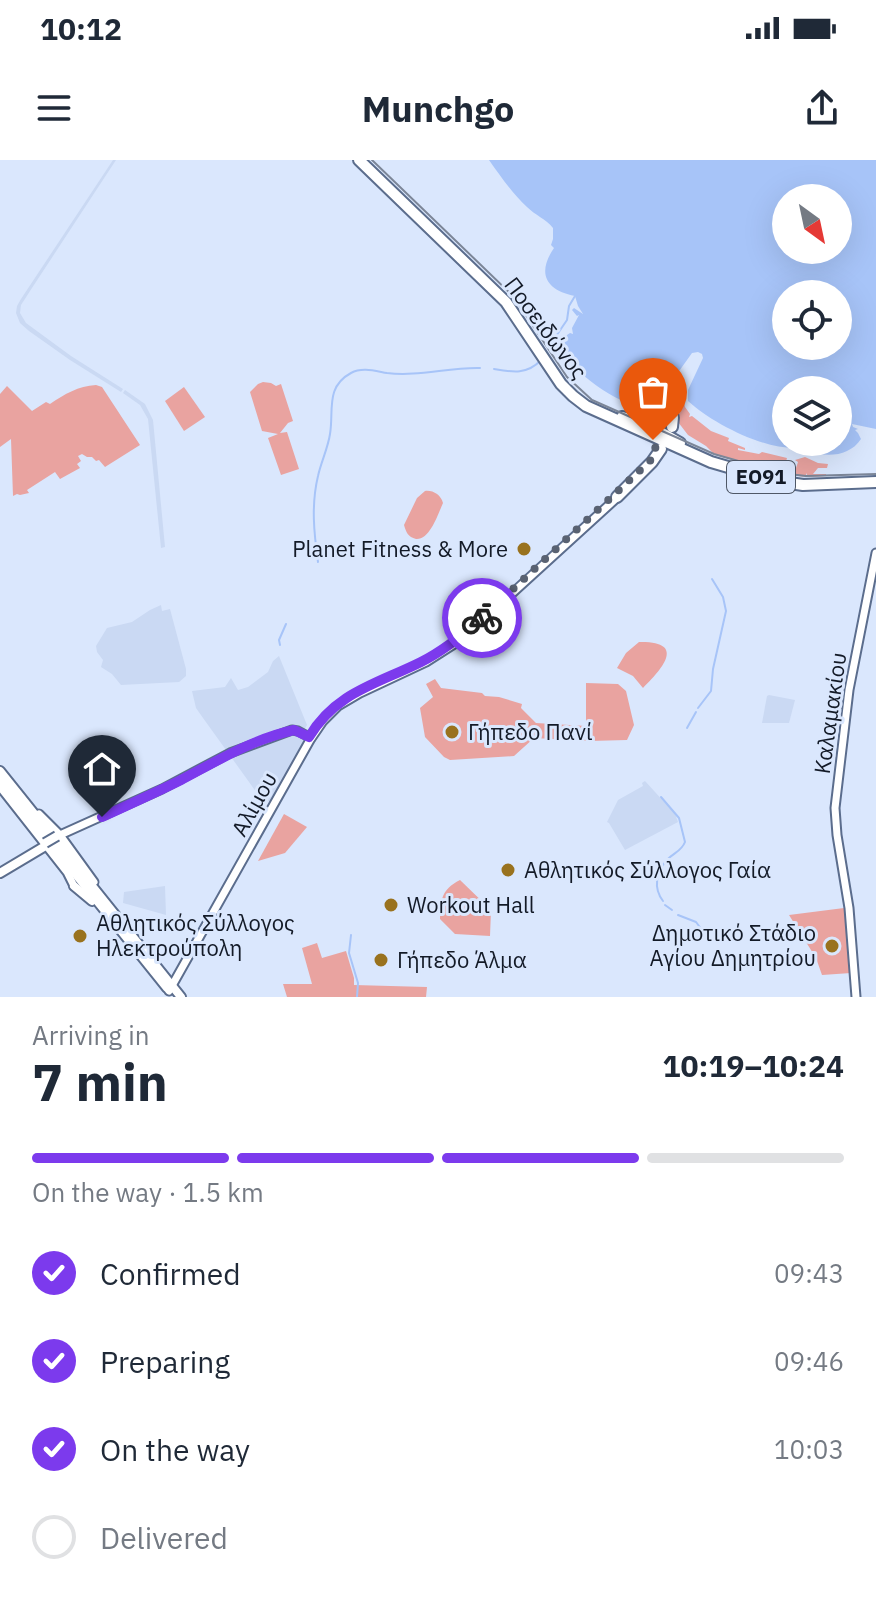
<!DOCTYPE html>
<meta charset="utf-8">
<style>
body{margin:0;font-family:"IBM Plex Sans",sans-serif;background:#f2f2f3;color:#1f2937;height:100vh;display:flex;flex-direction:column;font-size:30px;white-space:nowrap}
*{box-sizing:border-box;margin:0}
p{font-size:26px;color:#747a83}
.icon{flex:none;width:44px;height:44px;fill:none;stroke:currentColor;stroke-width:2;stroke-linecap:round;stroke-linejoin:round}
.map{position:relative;height:837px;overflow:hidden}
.panel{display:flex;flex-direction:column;background:#fff;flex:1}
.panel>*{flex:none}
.needle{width:52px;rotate:147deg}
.controls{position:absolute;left:772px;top:24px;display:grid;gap:16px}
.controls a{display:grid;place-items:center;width:80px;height:80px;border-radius:50%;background:#fff;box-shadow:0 8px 32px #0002;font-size:40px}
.pin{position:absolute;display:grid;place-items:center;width:68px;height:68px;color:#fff;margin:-82px -34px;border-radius:50% 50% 50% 0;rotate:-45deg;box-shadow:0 0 8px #0007}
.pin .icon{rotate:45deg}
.courier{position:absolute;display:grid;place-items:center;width:80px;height:80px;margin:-40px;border:6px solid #7c3aed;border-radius:50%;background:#fff;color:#222;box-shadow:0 2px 10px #0007}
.overview em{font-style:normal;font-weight:800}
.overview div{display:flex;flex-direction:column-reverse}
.overview{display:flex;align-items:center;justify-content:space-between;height:136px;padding:0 32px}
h1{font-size:52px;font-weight:800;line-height:60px}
.bar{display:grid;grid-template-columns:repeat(4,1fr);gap:12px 8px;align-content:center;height:96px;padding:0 32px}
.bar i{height:10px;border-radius:6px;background:#e0e1e3}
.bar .active{background:#7c3aed}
.bar p{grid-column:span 4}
ol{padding:0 32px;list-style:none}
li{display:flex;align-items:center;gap:24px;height:88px}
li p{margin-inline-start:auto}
li .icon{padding:8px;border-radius:50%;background:#7c3aed;color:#fff;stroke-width:4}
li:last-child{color:#747a83}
li i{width:44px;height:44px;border:4px solid #e0e1e3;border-radius:50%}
.status{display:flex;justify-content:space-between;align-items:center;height:56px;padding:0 40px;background:#fff;direction:ltr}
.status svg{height:22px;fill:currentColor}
header{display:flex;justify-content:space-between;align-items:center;height:104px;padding:0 32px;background:#fff;font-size:36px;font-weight:800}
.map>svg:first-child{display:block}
</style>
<div class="status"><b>10:12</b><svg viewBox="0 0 49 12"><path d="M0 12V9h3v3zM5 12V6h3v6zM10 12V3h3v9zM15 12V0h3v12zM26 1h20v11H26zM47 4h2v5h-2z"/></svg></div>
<header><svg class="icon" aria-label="menu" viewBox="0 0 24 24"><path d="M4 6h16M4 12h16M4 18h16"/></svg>Munchgo<svg class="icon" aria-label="share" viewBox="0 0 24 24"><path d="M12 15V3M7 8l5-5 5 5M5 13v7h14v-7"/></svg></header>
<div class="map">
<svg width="876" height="837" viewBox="0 0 876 837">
<rect width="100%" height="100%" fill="#dae7fd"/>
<g fill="#cad9f3">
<path d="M113,0H116L30,131L21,145L20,153L26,163L71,196L123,229L121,232L70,200L29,171L20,163L16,153L17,146L21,139Z"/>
<path d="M125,230L145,244L153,260L165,387L161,388L148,259L140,245L123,233Z"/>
<path d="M161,445L162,451L170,449L186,509V516L179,522L121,525L112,514L101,507L103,500L97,492L96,486L107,468L132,462L150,450Z"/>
<path d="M279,496L307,565L301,576L303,581L302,586L272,640L267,642L262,640L203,558L196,548L192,531L225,527L231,518L238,530L248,527L268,512L273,501Z"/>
<path d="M769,535L795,540L789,563H762L767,536Z"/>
<path d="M645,621L675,654L678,662L625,690L609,663L607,662L618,640L643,626L642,623Z"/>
<path d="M165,726L166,755L123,743L124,732Z"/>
</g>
<g fill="#e9a3a0">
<path d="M263,222L271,223L276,226L281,224L293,261L288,263L280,273L287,272L299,309L281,315L268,278L278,274L262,271L250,232L258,224Z"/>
<path d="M96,225L102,227L140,285L105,307L99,300L96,301L92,297H87L82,294L78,296L81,301L77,304L80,308L60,319L55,312L27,330L29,333L20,335L17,334L13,336L11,279L0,287V234L7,226L32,251L46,242L50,244C65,234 78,226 96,225Z"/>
<path d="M184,227L205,257L184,271L165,241Z"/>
<path d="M682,236L685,247L690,254L689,257L692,256L711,271L729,278L728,281L745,288V290L738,288V290L759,294L762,292L787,298L785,305L796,308L798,302L795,300L805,297L818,303L828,304L827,308H818L813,314H826V316L808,317L806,313V317L783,314L715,295L706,286L688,275L678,262L679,258L664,246Z"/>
<path d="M425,331C433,330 441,335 443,343C438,354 430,380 416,379C408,377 406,372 404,365L417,338Z"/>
<path d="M639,482C688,481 661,510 643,528L633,516L617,508L626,493Z"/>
<path d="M435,519L441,528L482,533L485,536L499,537L522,544L521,548L536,563L586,566V523L618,524L626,531L634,565L627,580L589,581L534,578L514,596L450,600L444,597L425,577L420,548L433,537L426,524Z"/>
<path d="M284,654L307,667L285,693L258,701Z"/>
<path d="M460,720L491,750L490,776L455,774L440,759C441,739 441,730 460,720Z"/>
<path d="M844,748L847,753L851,813L822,815L816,798L789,755Z"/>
<path d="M317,783L322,798L346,791L354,818V825L427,827L426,837H287L283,824H312L302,788Z"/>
</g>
<path fill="#a7c4f8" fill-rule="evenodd" d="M489,0H876V269L852,264L853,267L858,269L855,270L858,273L861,279C850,296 827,298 809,291L808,282H838V230H786V282H806L805,287C771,294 713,264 688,241V230L703,198L702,194L698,192L692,193L672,221L664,227L653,248C628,251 579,218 567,196C563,189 563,184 564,177L570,173L573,174L572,168L579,155L577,156L572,150L574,148L583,154L578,146L575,136C545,130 537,113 554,88L551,85L553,79V68C546,59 535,55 527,47C512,33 501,17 489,0ZM786,38H838V90H786ZM786,134H838V186H786Z"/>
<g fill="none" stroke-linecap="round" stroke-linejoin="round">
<g stroke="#a7c4f8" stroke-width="2">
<path d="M550,185L567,160L569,146L575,136"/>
<path d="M494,209C512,212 527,215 541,200"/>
<path d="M318,402C314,373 311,345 318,316C321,302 328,288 330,274C334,251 325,227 351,213C362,207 375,211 387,213C418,217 449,207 480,208"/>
<path d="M280,485L279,480L286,464"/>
<path d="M698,548L711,531L713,509L726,451L723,437L712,419"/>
<path d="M687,568L696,552"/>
<path d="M661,637L679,658L685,682C681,692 674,692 667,700C656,712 653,728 663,741"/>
<path d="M665,745L672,750"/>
<path d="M678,755L696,762L702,770"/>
<path d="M351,775L349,793L358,823L357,837"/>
</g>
<defs>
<g id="secondary">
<path d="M1,628L67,712L74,726"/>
<path d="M39,654L60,675L94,722"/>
<path d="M60,675L162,629L230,593L292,570L298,571L311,578"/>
<path d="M169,831L310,580L323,561L338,546L360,533L426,502L462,479L620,335"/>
<path d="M856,837L849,748L837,675L835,648L849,530L876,393"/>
</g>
<g id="primary">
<path d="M0,611L181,837"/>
<path d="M0,620L167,828"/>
<path d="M0,713L47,685"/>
<path d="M74,726L92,741"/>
</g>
<g id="highway">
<path d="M359,0L506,142L561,224L573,236L586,246L711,302L776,321L803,325L876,322"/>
<path d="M660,252L653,257V266L657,270L680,283"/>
<path d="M622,257C647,265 645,251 665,250L673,257L672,267"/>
<path d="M617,337L652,302L661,289"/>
</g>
</defs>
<use href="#secondary" stroke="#5b6d8d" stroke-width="11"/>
<use href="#primary" stroke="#5b6d8d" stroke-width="12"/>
<use href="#highway" stroke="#5b6d8d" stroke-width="14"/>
<use href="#secondary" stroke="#fff" stroke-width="7"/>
<use href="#primary" stroke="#fff" stroke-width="8"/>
<use href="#highway" stroke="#fff" stroke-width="10"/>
<path stroke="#7c8698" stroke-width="2" d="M372,0L513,136L567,217L592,240L714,294L780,313L806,316L876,314"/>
<defs>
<path id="primary-bridge" d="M45,683L57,676"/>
</defs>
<use href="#primary-bridge" stroke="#5b6d8d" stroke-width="12" stroke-linecap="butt"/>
<use href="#primary-bridge" stroke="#fff" stroke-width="8"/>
</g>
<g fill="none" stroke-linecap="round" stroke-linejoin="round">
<path stroke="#596272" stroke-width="8" stroke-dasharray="0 14.4" d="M482,458L650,301L656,290L653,280"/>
<path stroke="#7c3aed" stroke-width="10" d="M102,657C128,645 155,633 181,620C217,601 253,579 294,570L309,577C336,532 377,524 421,502C443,491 463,475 482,458"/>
</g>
<g fill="#99721e" stroke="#dae7fd" stroke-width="3">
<circle cx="524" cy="389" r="8"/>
<circle cx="452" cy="572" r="8"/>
<circle cx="508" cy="710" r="8"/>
<circle cx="391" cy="745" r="8"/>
<circle cx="80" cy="776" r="8"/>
<circle cx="832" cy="786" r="8"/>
<circle cx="381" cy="800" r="8"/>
</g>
<g text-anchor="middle" stroke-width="6" stroke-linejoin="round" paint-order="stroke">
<rect fill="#dae7fd" stroke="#4f5867" stroke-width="2" x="727" y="301" width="68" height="32" rx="6"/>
<g font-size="20" font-weight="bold" fill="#131a27">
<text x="761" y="324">ΕΟ91</text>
</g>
<g font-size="22" fill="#131a27" stroke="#dae7fd">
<text transform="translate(546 168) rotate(53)" y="8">Ποσειδώνος</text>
<text transform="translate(830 553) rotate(-82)" y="8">Καλαμακίου</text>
<text transform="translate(254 644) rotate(-61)" y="8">Αλίμου</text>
</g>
<g font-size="22" fill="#131a27" stroke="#dae7fd" text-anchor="start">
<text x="508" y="397" text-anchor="end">Planet Fitness &amp; More</text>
<text x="468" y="580">Γήπεδο Πανί</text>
<text x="524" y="718">Αθλητικός Σύλλογος Γαία</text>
<text x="407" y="753">Workout Hall</text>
<text x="96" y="771">Αθλητικός Σύλλογος<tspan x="96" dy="25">Ηλεκτρούπολη</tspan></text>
<text x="816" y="781" text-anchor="end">Δημοτικό Στάδιο<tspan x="816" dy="25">Αγίου Δημητρίου</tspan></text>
<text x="397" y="808">Γήπεδο Άλμα</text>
</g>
</g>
</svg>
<div class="controls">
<a><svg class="needle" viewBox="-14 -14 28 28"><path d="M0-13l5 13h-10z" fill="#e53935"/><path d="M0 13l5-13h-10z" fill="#747a83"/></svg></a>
<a><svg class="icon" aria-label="locate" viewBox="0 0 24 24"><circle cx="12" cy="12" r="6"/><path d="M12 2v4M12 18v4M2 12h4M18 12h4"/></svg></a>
<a><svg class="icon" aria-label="layers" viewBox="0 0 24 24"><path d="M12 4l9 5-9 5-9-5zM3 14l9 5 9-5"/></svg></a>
</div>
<div class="pin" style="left:653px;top:280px;background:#ea580c"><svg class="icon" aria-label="bag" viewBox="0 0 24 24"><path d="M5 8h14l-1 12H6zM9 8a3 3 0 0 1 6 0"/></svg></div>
<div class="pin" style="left:102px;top:657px;background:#1f2937"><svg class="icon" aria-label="home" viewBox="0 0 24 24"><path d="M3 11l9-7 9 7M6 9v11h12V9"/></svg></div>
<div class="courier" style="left:482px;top:458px"><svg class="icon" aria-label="bike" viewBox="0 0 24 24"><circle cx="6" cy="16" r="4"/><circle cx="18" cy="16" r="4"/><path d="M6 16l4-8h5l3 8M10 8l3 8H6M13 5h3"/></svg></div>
</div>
<section class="panel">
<div class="overview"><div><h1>7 min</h1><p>Arriving in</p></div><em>10:19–10:24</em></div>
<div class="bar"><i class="active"></i><i class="active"></i><i class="active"></i><i></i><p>On the way · 1.5 km</p></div>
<ol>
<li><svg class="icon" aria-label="check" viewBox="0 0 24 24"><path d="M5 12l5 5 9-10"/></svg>Confirmed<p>09:43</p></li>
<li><svg class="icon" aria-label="check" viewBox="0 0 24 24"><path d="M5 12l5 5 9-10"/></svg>Preparing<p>09:46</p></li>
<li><svg class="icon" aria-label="check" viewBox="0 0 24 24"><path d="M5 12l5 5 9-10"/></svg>On the way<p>10:03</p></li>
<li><i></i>Delivered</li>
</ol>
</section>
